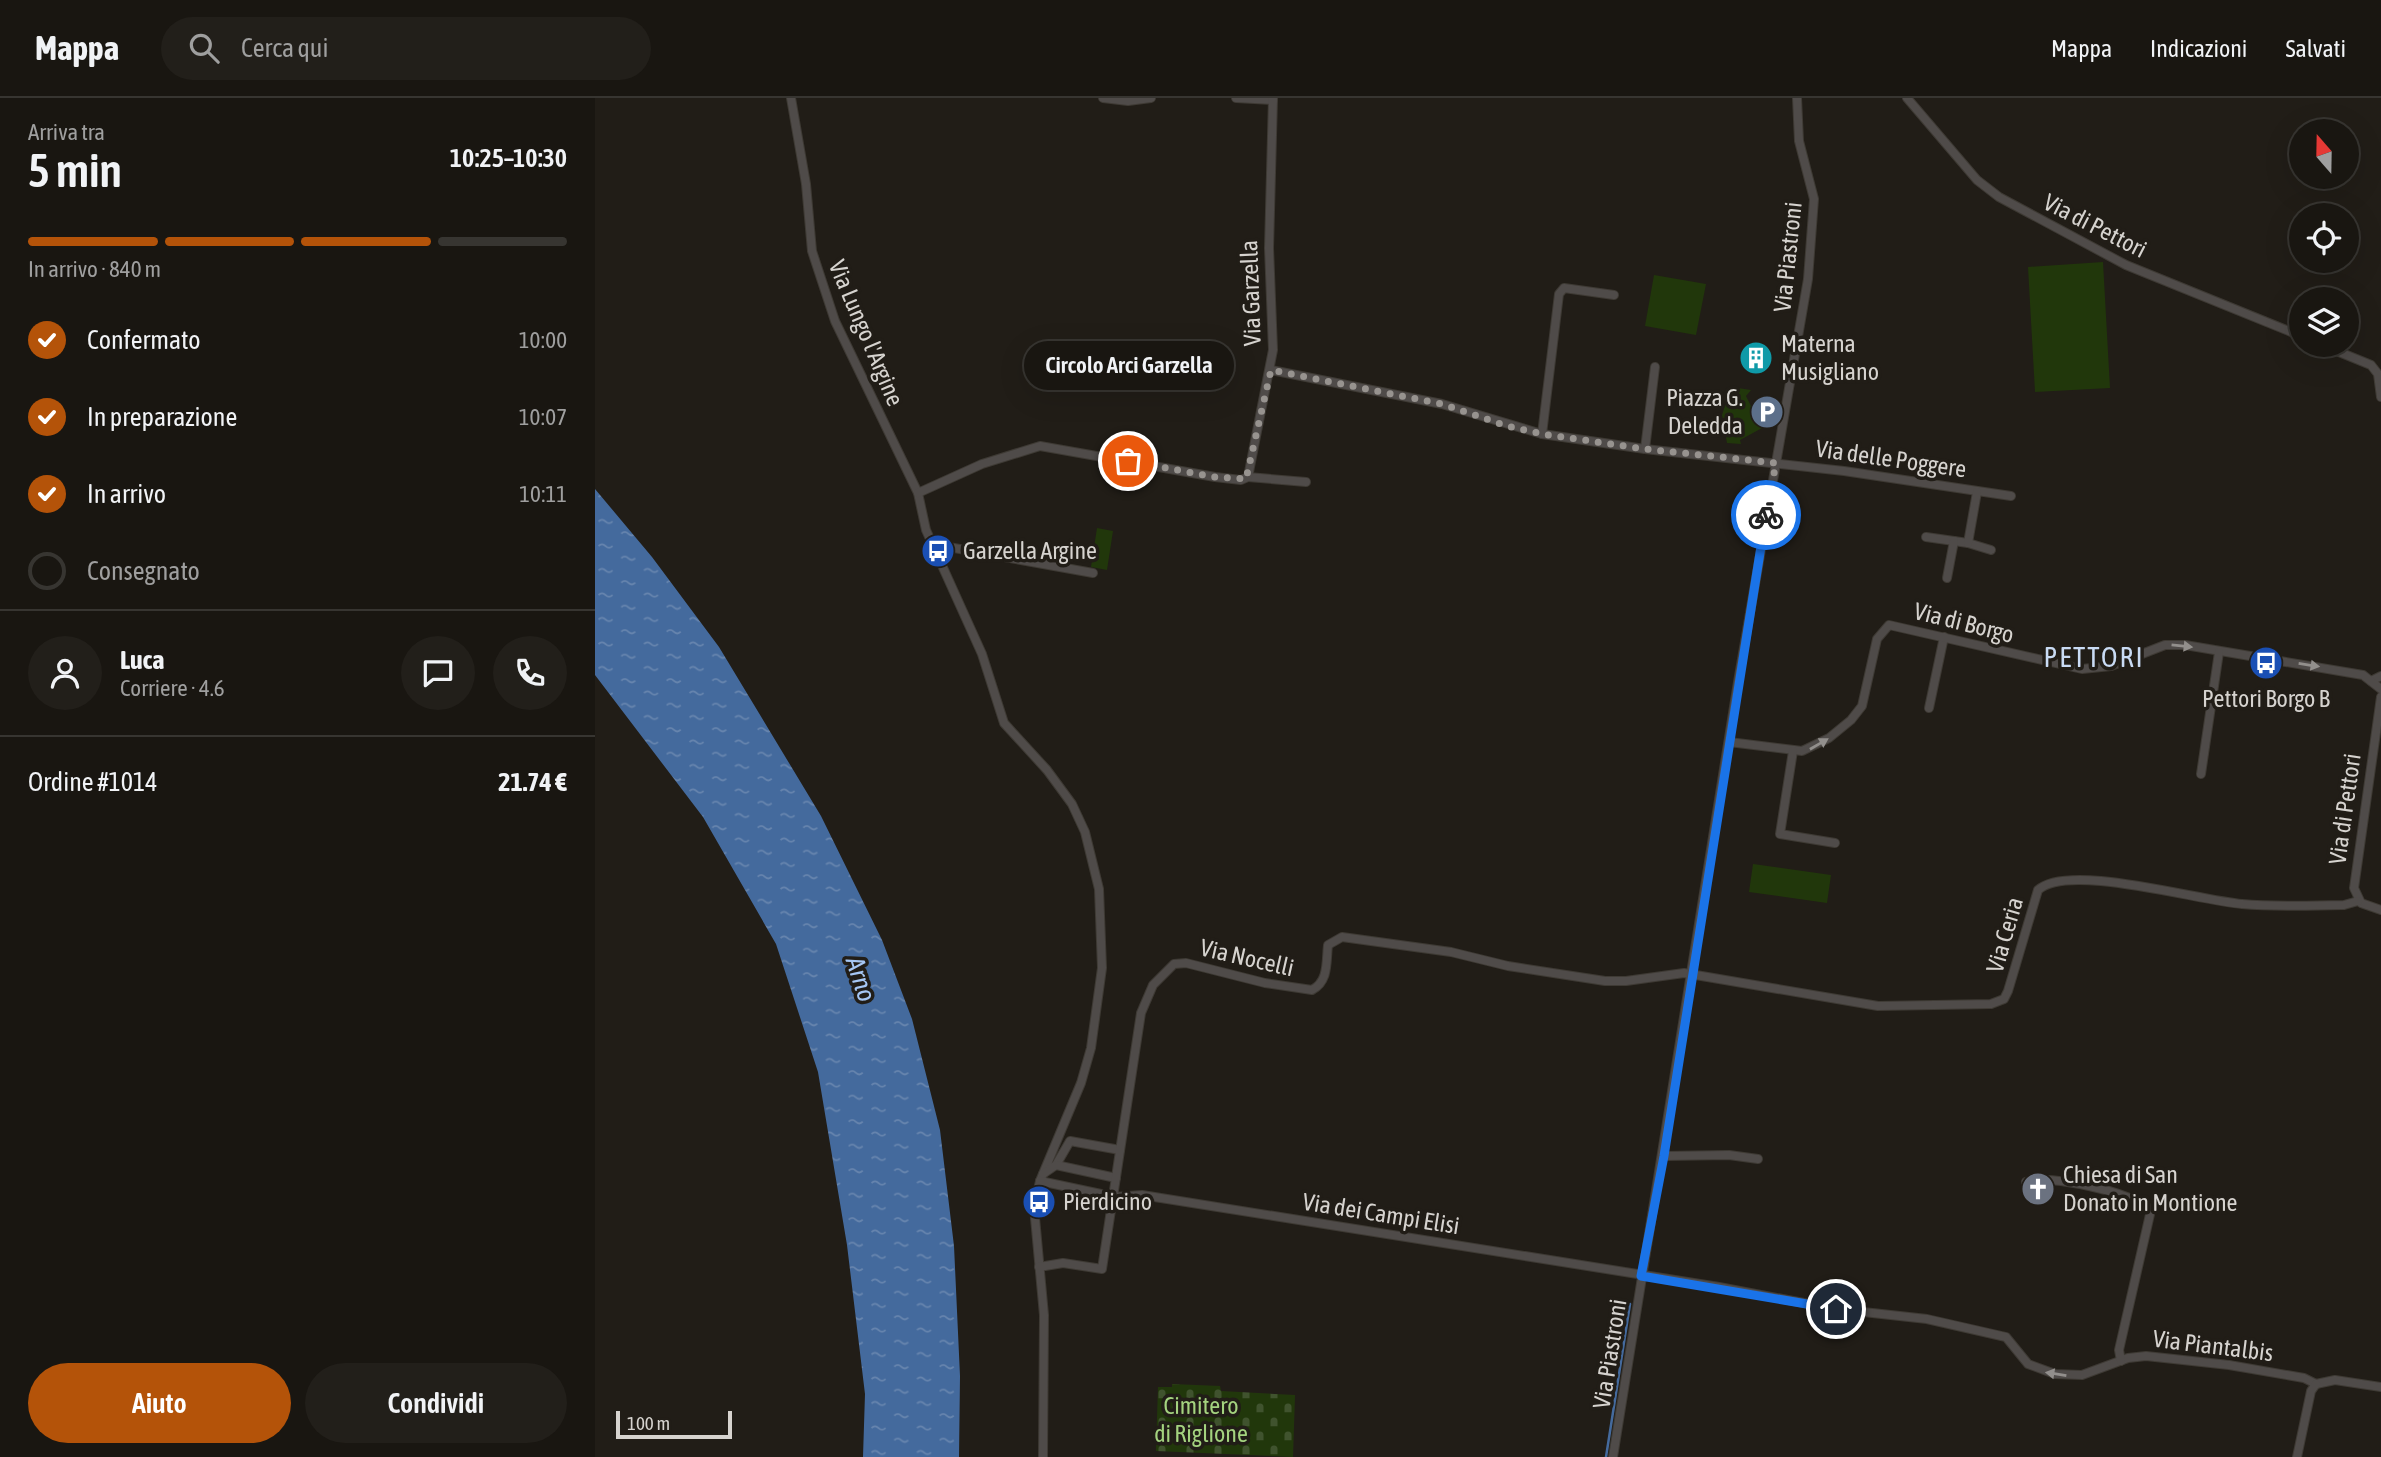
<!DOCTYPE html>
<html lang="it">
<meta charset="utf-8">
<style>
body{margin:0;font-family:"Asap Condensed",sans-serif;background:#221f1a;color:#f1f3f6;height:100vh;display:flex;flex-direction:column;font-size:26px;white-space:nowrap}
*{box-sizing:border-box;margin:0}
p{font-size:23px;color:#9f9f9f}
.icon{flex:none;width:38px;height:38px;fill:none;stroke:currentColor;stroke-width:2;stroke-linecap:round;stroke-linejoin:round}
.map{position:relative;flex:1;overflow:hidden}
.details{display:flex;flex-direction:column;background:#191611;width:595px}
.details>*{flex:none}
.needle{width:46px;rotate:340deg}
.buttons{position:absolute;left:1694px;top:21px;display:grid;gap:14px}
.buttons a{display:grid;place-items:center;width:70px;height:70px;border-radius:50%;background:#191611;box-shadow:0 7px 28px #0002,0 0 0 2px #373531;font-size:35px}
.scale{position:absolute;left:21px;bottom:18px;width:116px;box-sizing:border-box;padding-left:7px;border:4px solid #d6d3cf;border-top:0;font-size:19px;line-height:24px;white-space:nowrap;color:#d6d3cf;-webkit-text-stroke:5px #211d17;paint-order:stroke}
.pin{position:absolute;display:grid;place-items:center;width:60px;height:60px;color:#fff;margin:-30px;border:4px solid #fff;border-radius:50%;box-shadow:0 2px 7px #0007}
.courier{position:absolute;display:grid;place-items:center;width:70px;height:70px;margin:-35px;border:5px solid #1a73e8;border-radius:50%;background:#fff;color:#222;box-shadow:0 2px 9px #0007}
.bubble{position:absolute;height:49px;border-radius:24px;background:#191611;box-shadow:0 7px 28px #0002,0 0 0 2px #373531;font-size:23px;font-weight:600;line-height:49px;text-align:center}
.head em{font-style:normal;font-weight:600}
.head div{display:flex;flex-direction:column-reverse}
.head{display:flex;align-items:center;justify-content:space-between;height:119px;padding:0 28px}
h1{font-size:46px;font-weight:600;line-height:52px}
.bar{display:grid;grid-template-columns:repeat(4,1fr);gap:10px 7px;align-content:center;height:84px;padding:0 28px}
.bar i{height:9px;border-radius:5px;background:#373531}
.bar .on{background:#b45309}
.bar p{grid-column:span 4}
.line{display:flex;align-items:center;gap:18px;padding:0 28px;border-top:2px solid #373531}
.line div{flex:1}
.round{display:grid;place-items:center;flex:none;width:74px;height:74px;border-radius:37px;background:#221f1a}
ol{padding:0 28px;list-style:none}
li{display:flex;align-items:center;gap:21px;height:77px}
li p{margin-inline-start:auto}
li .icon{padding:7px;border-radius:50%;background:#b45309;color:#fff;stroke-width:4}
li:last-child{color:#9f9f9f}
li i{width:38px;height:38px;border:4px solid #373531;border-radius:50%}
.action{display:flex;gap:14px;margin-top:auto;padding:14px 28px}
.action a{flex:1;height:80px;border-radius:42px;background:#b45309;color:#fff;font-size:28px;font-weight:600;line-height:80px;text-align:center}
.action a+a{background:#221f1a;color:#f1f3f6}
header{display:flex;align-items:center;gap:42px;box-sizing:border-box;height:98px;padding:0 35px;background:#191611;border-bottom:2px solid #373531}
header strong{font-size:33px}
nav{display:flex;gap:38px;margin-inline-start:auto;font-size:24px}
.search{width:490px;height:63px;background:#221f1a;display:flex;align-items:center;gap:18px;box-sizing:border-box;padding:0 24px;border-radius:38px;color:#9f9f9f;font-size:26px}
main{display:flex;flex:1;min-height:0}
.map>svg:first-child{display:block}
</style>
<header>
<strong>Mappa</strong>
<div class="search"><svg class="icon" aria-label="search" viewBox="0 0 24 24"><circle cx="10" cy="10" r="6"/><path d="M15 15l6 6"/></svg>Cerca qui</div>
<nav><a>Mappa</a><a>Indicazioni</a><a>Salvati</a></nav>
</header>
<main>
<section class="details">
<div class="head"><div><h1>5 min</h1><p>Arriva tra</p></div><em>10:25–10:30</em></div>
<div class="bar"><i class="on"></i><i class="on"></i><i class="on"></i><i></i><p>In arrivo · 840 m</p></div>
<ol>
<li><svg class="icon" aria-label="check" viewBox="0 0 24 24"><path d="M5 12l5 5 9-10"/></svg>Confermato<p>10:00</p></li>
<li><svg class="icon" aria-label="check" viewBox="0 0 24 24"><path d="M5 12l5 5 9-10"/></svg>In preparazione<p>10:07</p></li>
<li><svg class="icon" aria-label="check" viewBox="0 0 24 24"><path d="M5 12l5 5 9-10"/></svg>In arrivo<p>10:11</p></li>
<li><i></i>Consegnato</li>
</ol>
<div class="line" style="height:126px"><a class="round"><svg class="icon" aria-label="person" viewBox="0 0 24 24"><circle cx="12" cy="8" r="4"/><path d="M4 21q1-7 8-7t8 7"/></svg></a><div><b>Luca</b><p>Corriere · 4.6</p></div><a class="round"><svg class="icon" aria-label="chat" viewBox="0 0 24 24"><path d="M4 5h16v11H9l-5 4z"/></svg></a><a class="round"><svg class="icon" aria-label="phone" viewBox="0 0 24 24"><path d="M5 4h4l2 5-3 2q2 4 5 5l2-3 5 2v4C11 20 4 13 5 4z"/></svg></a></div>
<div class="line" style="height:91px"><div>Ordine #1014</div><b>21.74 €</b></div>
<div class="action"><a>Aiuto</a><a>Condividi</a></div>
</section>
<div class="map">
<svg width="1786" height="1359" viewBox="0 0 1786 1359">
<defs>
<pattern id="cemetery-stones" width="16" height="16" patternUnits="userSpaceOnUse" patternTransform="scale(1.75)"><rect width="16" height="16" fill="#21370b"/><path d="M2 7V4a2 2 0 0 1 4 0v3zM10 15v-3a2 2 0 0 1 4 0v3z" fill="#40532e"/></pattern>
<pattern id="water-ripples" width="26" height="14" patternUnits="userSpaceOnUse" patternTransform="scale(1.75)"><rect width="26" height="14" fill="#446a9d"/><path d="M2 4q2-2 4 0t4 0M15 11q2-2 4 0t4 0" fill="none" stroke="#6785ae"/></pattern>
</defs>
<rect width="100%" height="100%" fill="#211d17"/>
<g fill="#21370b">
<path d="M1508,164L1515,290L1440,294L1433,169Z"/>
<path d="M1059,177L1111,186L1101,237L1050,228Z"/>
<path d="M1136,289L1156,292L1151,298L1167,330L1145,342L1146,346L1132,345L1127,317Z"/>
<path d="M502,430L518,433L512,472L496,469Z"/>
<path d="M1158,766L1236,777L1232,805L1154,794Z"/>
</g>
<path fill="url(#cemetery-stones)" d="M577,1286L625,1288L626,1293L700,1297L698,1359L561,1353L563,1289H577Z"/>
<path fill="url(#water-ripples)" d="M0,391L57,459L124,549L226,718L287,842L317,921L345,1032L359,1148L365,1278L364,1359H268L270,1296L252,1147L223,974L181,846L108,719L0,577Z"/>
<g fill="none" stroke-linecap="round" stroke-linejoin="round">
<path stroke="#446a9d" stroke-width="2.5" d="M1011,1359L1035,1206"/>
<defs>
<g id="minor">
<path d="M196,0L211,86L217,153L240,223L323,395L331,432L387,556L409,625L452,672L477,706L490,734L504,791L507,870L496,950L486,985L445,1083L439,1109L449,1217L448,1359"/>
<path d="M508,0L533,3L556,0"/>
<path d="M641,0L678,2"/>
<path d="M1312,0L1382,82L1404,99L1531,167L1706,238"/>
<path d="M1727,247L1776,267L1783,276L1786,299"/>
<path d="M676,272L847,306L947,336L1050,351L1249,373L1416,398"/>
<path d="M947,336L964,196L969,190L1019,197"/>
<path d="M1050,351L1060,269"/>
<path d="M653,379L711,384"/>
<path d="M323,395L387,366L445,348L620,379L646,382L653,379L678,252L674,150L678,0"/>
<path d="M1331,439L1373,445L1396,452"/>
<path d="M1373,445L1382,394"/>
<path d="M337,446L498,475"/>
<path d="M1352,480L1359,443"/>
<path d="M1776,583L1786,578"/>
<path d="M1786,599L1759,790L1766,805L1786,812"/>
<path d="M1334,610L1349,539"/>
<path d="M1134,644L1207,653L1234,640L1256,622L1267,608L1282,541L1294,527L1487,571L1516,568L1570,547H1590L1768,577L1786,591"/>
<path d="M1198,653L1185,736L1240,745"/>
<path d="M1606,676L1624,554"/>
<path d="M1069,1058L1134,1057L1163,1061"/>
<path d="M461,1067L475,1043L525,1052"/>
<path d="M448,1076L461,1067L521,1080"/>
<path d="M445,1083L520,1099L547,1097L1124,1189L1241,1211L1332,1221L1411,1239L1433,1266L1460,1276L1487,1277L1533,1260L1551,1258L1634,1267L1709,1280L1721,1286"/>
<path d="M1431,1084C1453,1075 1539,1095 1556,1112L1524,1252L1526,1263"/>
<path d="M444,1169L468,1165L507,1171L546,915L558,887L579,866L591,865L670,885L717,892C734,883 731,864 733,847L747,839L856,854L913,868L1010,883H1031L1089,875L1283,908L1396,906L1409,901L1413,893L1443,792C1473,764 1605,803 1647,806C1681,809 1715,808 1749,807L1763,803"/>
<path d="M1721,1286L1740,1282L1786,1289"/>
<path d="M1018,1359L1143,584L1213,181L1219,101L1204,43L1202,0"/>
<path d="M1702,1359L1716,1293L1721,1286"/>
</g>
</defs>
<use href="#minor" stroke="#3e3a34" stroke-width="10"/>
<use href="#minor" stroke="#4f4b49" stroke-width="8"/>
</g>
<defs><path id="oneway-solid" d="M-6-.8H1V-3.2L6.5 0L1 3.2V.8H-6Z" transform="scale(1.75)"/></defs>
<g fill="#928f8c">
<use href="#oneway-solid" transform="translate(1587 548) rotate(6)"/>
<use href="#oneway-solid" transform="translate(1714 567) rotate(9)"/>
<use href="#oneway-solid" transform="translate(1224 646) rotate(-30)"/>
<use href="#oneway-solid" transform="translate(1461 1276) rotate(-171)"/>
</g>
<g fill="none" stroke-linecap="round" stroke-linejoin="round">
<path stroke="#97938f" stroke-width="7" stroke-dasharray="0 12.6" d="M533,363L620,379L651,381L676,272L847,306L912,328L947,336L1050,351L1181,365L1171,417"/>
<path stroke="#1a73e8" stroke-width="9" d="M1171,417L1069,1058L1046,1178L1241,1211"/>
</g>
<defs>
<symbol id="building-disc" viewBox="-11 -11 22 22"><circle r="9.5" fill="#0f9aa8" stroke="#211d17"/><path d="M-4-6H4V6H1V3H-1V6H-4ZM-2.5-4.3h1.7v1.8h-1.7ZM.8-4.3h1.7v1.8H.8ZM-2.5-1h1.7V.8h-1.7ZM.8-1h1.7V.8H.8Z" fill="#fff"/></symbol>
<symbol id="parking-disc" viewBox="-11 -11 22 22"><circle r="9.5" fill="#5c6f8a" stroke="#211d17"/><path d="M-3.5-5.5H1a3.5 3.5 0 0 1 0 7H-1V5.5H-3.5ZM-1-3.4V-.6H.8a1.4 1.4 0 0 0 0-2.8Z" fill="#fff"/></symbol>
<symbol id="bus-disc" viewBox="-11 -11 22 22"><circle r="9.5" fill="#1a4fb4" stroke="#211d17"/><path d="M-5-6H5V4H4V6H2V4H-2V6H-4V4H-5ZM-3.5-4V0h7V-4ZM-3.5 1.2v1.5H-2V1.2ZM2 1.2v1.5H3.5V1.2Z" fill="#fff"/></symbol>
<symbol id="church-disc" viewBox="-11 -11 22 22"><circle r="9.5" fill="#6b7280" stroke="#211d17"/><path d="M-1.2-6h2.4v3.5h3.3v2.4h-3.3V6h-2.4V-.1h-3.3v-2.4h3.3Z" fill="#fff"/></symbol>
</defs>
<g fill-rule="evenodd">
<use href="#building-disc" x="1142" y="241" width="38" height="38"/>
<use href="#parking-disc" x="1153" y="295" width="38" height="38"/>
<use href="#bus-disc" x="324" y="434" width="38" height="38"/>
<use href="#bus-disc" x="1652" y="546" width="38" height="38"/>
<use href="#church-disc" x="1424" y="1072" width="38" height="38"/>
<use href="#bus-disc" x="425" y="1085" width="38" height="38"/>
</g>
<g text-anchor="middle" stroke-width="7" stroke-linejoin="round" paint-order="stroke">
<g font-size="24" fill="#d6d3cf" stroke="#211d17">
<text transform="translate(1500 128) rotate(27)" y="8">Via di Pettori</text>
<text transform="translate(1193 159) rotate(-84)" y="8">Via Piastroni</text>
<text transform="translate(656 195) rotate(-92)" y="8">Via Garzella</text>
<text transform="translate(271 235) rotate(67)" y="8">Via Lungo l'Argine</text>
<text transform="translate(1296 361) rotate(8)" y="8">Via delle Poggere</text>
<text transform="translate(1369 525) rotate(14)" y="8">Via di Borgo</text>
<text transform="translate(1750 711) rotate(-82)" y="8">Via di Pettori</text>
<text transform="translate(1410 837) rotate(-74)" y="8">Via Ceria</text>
<text transform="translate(652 860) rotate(13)" y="8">Via Nocelli</text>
<text transform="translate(786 1116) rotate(9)" y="8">Via dei Campi Elisi</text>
<text transform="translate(1618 1248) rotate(7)" y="8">Via Piantalbis</text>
<text transform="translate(1015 1256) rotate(-81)" y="8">Via Piastroni</text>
</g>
<g font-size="24" fill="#d6d3cf" stroke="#211d17" text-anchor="start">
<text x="1186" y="254">Materna<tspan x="1186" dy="28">Musigliano</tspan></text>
<text x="1148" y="308" text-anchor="end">Piazza G.<tspan x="1148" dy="28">Deledda</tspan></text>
<text x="368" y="461">Garzella Argine</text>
<text x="1671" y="609" text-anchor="middle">Pettori Borgo B</text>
<text x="1468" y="1085">Chiesa di San<tspan x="1468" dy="28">Donato in Montione</tspan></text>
<text x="468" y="1112">Pierdicino</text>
</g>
<g font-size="24" fill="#a4d37f" stroke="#211d17">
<text x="606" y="1316">Cimitero<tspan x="606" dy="28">di Riglione</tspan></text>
</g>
<g font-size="26" font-style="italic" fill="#a6c7f4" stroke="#211d17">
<text transform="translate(266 881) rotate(72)" y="9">Arno</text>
</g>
<g font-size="28" letter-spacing="2" fill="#c9dbf4" stroke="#211d17">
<text x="1499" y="569">PETTORI</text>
</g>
</g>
</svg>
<div class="buttons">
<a><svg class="needle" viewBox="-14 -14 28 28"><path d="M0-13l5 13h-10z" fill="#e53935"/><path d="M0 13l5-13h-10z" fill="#9f9f9f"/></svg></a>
<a><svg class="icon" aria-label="locate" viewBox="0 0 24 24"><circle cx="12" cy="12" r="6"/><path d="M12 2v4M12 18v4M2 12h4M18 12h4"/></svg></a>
<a><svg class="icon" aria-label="layers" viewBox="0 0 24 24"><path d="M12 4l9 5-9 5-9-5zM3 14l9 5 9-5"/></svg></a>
</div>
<div class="scale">100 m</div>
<div class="pin" style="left:533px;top:363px;background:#ea580c"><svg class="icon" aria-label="bag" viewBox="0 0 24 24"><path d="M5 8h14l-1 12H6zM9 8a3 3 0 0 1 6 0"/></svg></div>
<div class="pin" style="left:1241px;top:1211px;background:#1f2937"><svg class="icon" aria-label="home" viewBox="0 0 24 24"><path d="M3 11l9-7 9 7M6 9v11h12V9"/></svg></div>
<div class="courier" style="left:1171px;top:417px"><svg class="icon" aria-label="bike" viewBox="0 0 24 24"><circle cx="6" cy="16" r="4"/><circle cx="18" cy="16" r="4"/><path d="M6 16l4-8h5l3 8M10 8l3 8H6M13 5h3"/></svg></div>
<div class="bubble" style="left:429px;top:243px;width:210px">Circolo Arci Garzella</div>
</div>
</main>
